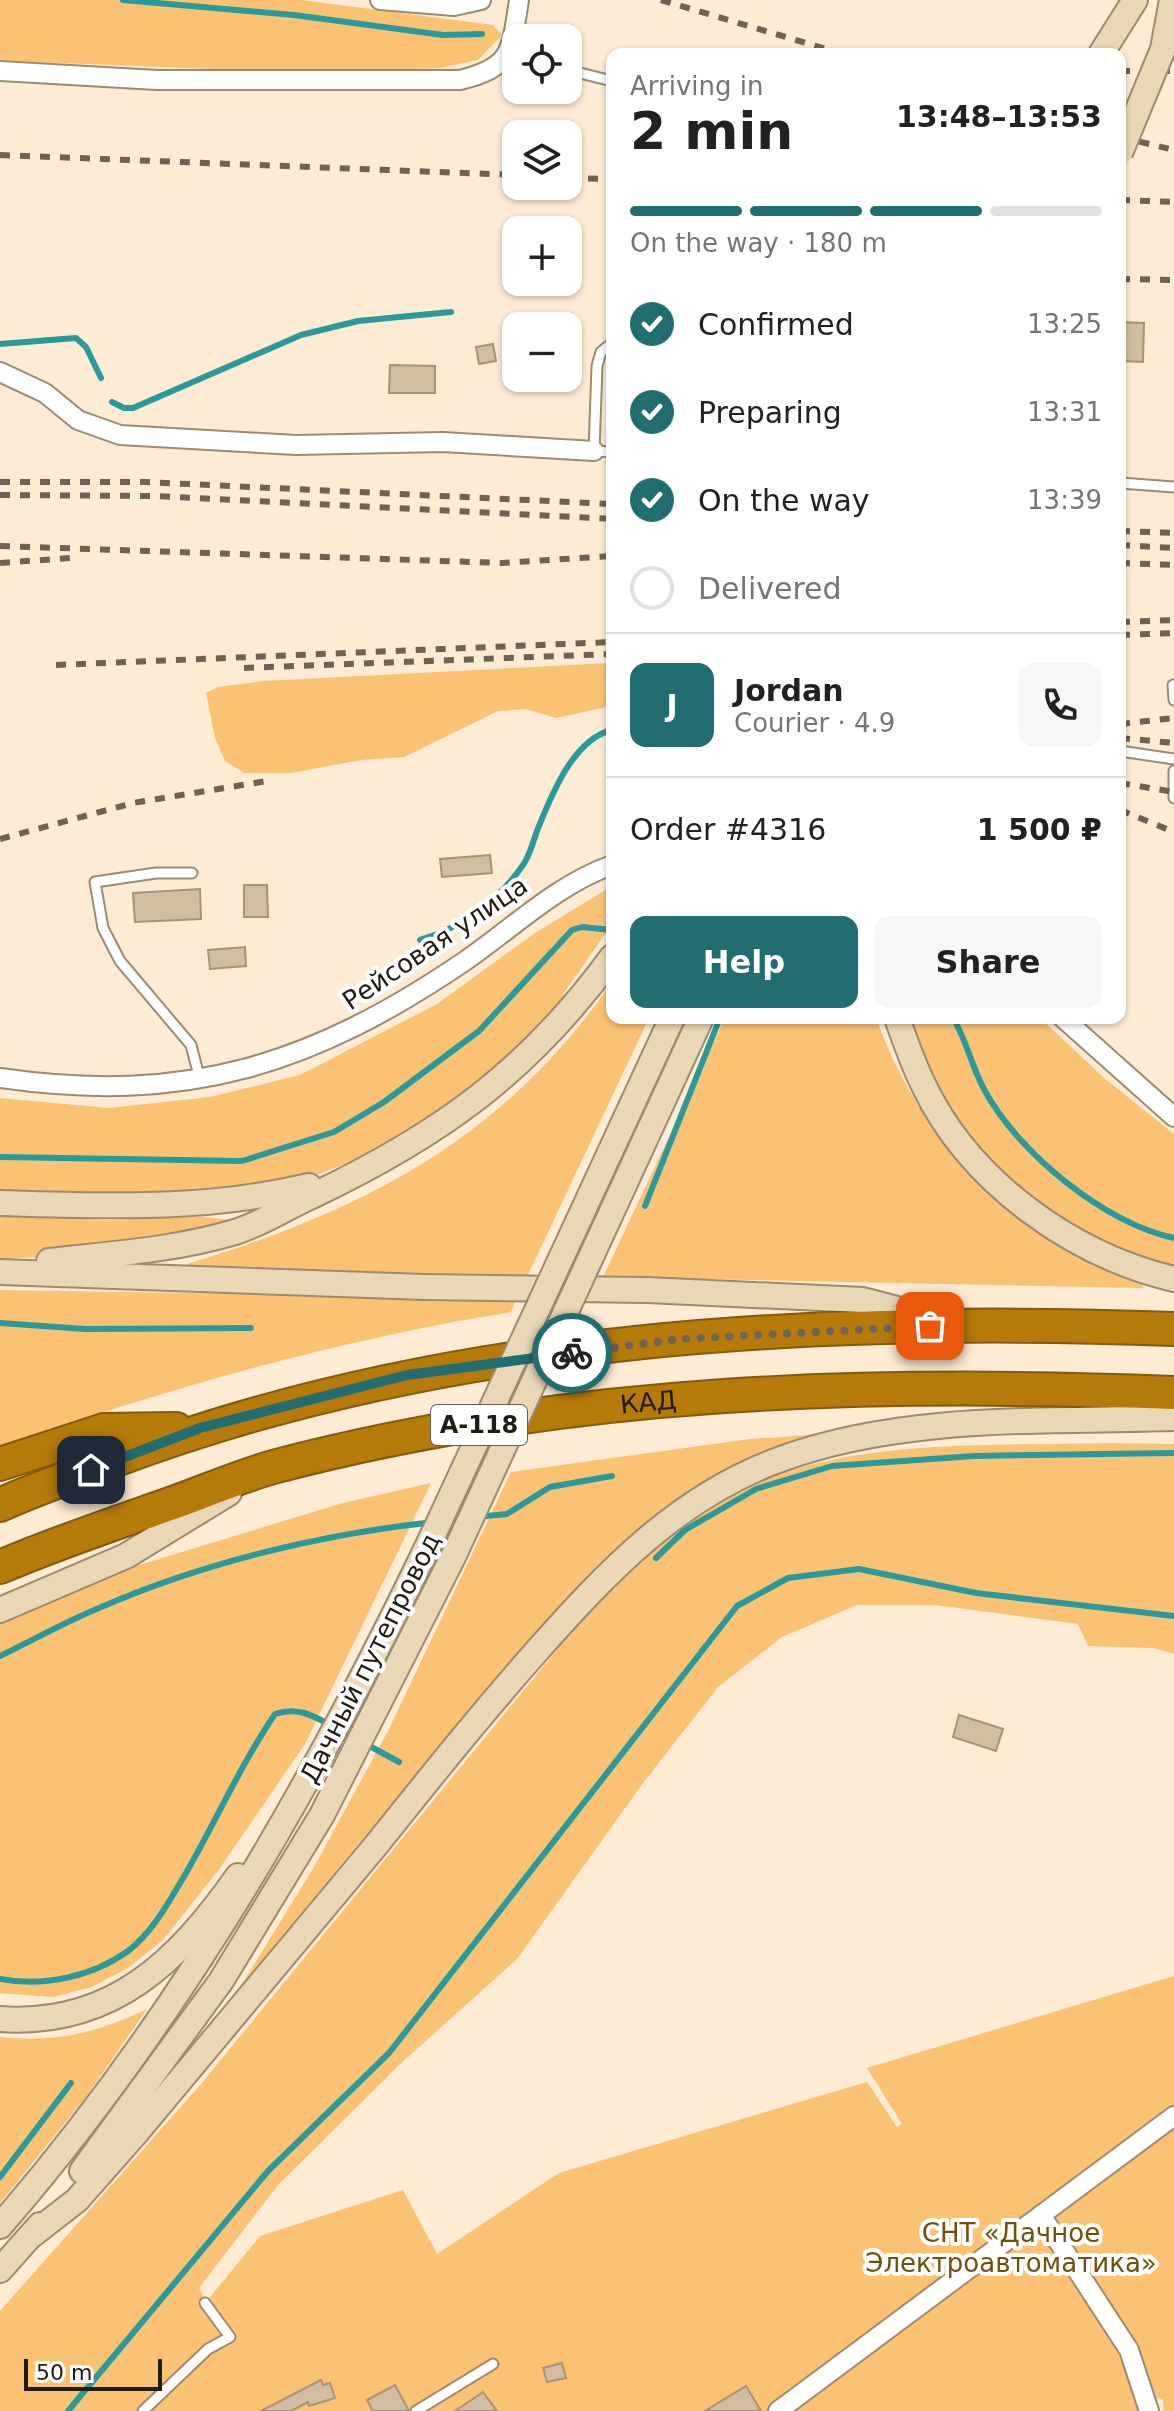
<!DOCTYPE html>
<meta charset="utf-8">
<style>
body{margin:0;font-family:"DejaVu Sans",sans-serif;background:#f6f6f6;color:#202124;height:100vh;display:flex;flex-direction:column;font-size:30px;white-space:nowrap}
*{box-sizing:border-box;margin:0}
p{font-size:26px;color:#757577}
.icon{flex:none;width:44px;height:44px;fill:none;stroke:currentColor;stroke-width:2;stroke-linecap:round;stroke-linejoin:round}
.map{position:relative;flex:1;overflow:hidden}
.sheet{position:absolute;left:606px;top:48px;width:520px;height:976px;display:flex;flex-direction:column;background:#fff;border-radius:16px;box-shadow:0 2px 6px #0004}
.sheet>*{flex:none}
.buttons{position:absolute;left:502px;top:24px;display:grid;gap:16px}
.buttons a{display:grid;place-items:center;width:80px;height:80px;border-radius:16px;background:#fff;box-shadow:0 2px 6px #0004;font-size:40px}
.scale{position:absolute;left:24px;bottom:20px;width:138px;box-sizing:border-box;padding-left:8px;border:4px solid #231b11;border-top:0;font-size:22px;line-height:28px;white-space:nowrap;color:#231b11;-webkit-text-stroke:6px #fff;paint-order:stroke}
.pin{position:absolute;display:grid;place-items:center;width:68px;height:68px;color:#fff;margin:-34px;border-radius:16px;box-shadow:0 4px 12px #0006}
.courier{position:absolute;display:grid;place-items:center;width:80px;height:80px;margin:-40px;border:6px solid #216d6f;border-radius:50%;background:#fff;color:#222;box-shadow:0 2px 10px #0007}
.summary em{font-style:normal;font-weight:700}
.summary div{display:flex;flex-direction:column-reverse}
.summary{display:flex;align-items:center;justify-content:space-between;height:136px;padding:0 24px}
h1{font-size:52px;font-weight:700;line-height:60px}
.bar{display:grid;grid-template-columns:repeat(4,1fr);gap:12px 8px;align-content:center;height:96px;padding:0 24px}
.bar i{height:10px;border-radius:6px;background:#e0e0e0}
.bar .current{background:#216d6f}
.bar p{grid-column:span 4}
.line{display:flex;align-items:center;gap:20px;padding:0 24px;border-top:2px solid #e0e0e0}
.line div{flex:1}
.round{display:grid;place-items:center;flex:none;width:84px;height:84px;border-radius:16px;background:#f6f6f6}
ol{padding:0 24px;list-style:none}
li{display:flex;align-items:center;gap:24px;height:88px}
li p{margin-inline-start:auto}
li .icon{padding:8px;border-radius:50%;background:#216d6f;color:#fff;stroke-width:4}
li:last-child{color:#757577}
li i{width:44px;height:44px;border:4px solid #e0e0e0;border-radius:50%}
.primary-button{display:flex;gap:16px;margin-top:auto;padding:16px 24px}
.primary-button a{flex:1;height:92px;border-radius:16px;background:#216d6f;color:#fff;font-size:32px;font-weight:700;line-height:92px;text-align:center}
.primary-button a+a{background:#f6f6f6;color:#202124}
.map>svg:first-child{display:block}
</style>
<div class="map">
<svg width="1174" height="2411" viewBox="0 0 1174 2411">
<rect width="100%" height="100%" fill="#fdebd4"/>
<g fill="#fbc273">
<path d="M0,0H302L493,25L502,35L478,60L440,68L313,73L9,61L0,60Z"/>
<path d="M610,663L612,706L556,718L526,709L498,711L404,757L361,760L291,773H244L225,761L215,738L206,693L218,687L264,681Z"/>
<path d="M612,886V924L564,993L557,1010L523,1048L457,1101L352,1161L289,1186L170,1198L0,1191V1098L109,1108L210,1097L300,1075L437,1004L535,933Z"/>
<path d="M612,982V1018H649L526,1279L190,1269L187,1264C364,1210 504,1139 612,982Z"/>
<path d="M725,1018H876C921,1142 1015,1243 1143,1281V1288L603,1277Z"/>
<path d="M907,1018H1040L1104,1078L1174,1134V1268C1079,1238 1002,1195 947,1108C930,1081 919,1047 907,1018Z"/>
<path d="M0,1215L105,1220L201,1217L232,1220V1224L46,1257L0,1259Z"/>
<path d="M0,1290L517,1298L511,1312C335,1340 168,1389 0,1446Z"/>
<path d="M835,1433L708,1481L660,1512L595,1568L349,1855L239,1989L314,1867L388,1731L511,1472L750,1439Z"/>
<path d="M1109,1443L1174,1444V1654L1154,1648L1088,1646L1078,1624L936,1605H857L782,1637L718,1687L643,1783L517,1959L399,2065L278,2185L199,2288L206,2302L260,2236L403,2190L437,2254L559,2173L867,2082L897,2127L902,2124L867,2068L1174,1976V2411H1164L1163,2400L1138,2391L1140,2411H0V2311L201,2084L596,1602C643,1561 690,1514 747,1487C851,1438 996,1446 1109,1443Z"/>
<path d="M431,1483L305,1744L220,1868L163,1940L128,1968L92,1987L53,1997L0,1993V1625L50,1592L343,1503Z"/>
<path d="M147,2009L86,2097L0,2203V2037C54,2043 98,2033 147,2009Z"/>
</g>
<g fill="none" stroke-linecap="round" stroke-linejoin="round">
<g stroke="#2b999a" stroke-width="6">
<path d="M123,0L294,15L443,35L482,34"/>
<path d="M0,344L76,338L86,347L101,378"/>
<path d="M112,402L124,408H133L301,335L358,321L451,312"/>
<path d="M420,940C461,928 499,900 523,865C530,855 533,842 537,831C551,796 573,739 612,730"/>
<path d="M953,1018C967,1041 972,1068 985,1091C1018,1152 1105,1224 1174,1238"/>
<path d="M0,1157L242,1161L334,1132L384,1102L479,1031L572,930L582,927L612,930"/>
<path d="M645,1206L720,1018"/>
<path d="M0,1323L85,1329L251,1328"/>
<path d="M477,1517L507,1514L550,1487L612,1476"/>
<path d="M656,1558L685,1530L756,1489L832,1466L974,1456L1174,1453"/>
<path d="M0,1656C33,1640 65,1622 99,1608C202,1563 321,1534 434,1522"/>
<path d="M364,1743L399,1762"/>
<path d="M0,1979C43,1987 92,1977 128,1951C153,1932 170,1900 186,1873C216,1821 241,1764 275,1714C296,1707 311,1714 330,1725"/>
<path d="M0,2177L71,2083"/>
<path d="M68,2411L268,2171L389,2053L737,1606L788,1578L859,1569L976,1593L1174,1616"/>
</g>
</g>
<g fill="#d3bda1" stroke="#a89378" stroke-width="2">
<path d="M1120,322L1144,323L1143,362L1120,361Z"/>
<path d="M493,344L496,361L479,364L476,347Z"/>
<path d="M390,365L435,366V393H389Z"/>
<path d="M490,855L492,873L442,877L440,859Z"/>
<path d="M244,885H267L268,917H244Z"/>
<path d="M200,889L201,919L135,922L133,893Z"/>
<path d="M245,947L246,966L210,969L208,950Z"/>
<path d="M959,1715L1003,1729L996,1751L953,1737Z"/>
<path d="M562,2363L566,2378L547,2382L543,2368Z"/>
<path d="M321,2380L323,2385L330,2383L335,2398L309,2406L308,2402L291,2411H261Z"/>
<path d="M395,2385L409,2411H373L367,2400Z"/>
<path d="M746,2386L761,2411H705Z"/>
<path d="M483,2392L497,2411H455Z"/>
</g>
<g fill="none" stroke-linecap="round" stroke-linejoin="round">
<defs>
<g id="service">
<path d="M568,70L612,81"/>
<path d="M612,343L601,352L597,366L594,451L612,452"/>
<path d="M1120,483L1174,487"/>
<path d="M1173,685L1174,700"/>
<path d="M1120,751L1174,759"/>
<path d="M1174,771V798"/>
<path d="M192,873H156L95,882L103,928L120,961L191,1045L200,1080"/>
<path d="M143,2411L208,2349L230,2337L205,2303"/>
<path d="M416,2411L493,2364"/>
</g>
<g id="minor">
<path d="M380,0L454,6L481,0"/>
<path d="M0,71L157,80H460C513,67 511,51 519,0"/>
<path d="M0,372L45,393L78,420L120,435L296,445L443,442L594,451"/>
<path d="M1063,1018L1174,1117"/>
<path d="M0,1078C186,1105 312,1065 465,961C513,928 556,885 612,865"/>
<path d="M1041,2215L1129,2350L1149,2411"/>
<path d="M778,2411L1174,2116"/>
</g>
<g id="secondary">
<path d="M1101,54L1135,0"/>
<path d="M897,1018C905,1041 913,1064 924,1086C970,1182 1072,1255 1174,1279"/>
<path d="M0,1203C108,1206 202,1211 309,1186"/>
<path d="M49,1261C111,1254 175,1250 235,1232C261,1224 287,1207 312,1196C440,1135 528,1072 612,957"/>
<path d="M0,1272L424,1287L647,1290L863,1300L935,1319"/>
<path d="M0,1610L126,1556L229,1493"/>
<path d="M0,2019C112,2027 178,1961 238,1876"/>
<path d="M82,2171L221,1981L322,1815"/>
<path d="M0,2226C184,2014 320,1773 440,1520"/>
<path d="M32,2235L77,2200L136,2133C216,2036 297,1941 377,1844C429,1779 481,1714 536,1652C607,1572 678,1496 781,1459C904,1414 1045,1422 1174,1418"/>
<path d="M0,2270L40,2225"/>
</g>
<g id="motorway">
<path d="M0,1464L104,1430L176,1429"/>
<path d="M0,1505C36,1488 75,1476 113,1461C447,1335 820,1316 1174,1329"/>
<path id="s1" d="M0,1567C56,1543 113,1524 170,1504C204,1492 238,1477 273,1467C567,1389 872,1381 1174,1393"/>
</g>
</defs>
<use href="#service" stroke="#9e8a6f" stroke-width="13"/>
<use href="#minor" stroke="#9e8a6f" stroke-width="22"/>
<use href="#secondary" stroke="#9e8a6f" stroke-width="28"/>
<use href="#motorway" stroke="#83590c" stroke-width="36"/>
<use href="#service" stroke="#fff" stroke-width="9"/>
<use href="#minor" stroke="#fff" stroke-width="18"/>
<use href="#secondary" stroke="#e9d7b5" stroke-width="24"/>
<use href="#motorway" stroke="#b67a09" stroke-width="32"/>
<g stroke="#6d6253" stroke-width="6" stroke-dasharray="10 10" stroke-linecap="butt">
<path d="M661,0L843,54"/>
<path d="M1120,71H1174"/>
<path d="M1120,137L1174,150"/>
<path d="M0,155L516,175"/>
<path d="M568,178L612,179"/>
<path d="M1120,200L1174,202"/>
<path d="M1120,279L1174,280"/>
<path d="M0,482H145L612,504"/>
<path d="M0,495L154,496L612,519"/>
<path d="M1120,531L1174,533"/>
<path d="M1120,545L1174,548"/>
<path d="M0,546L502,563L612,556"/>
<path d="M0,563L70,558"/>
<path d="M1120,563L1174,565"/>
<path d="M1120,622L1174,620"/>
<path d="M1120,635L1174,633"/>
<path d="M56,665L612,642"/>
<path d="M244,668L612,654"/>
<path d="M1120,724L1174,718"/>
<path d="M1120,738L1174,743"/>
<path d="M1120,783L1174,792"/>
<path d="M1120,810L1174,832"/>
<path d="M0,839L133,803L267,781"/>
</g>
<defs>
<g id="secondary-bridge">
<path d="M1120,153L1163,49L1172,0"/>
<path d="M440,1520L672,1018"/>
<path d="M322,1815L453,1557L701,1018"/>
</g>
</defs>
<use href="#secondary-bridge" stroke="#9e8a6f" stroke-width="28" stroke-linecap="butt"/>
<use href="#secondary-bridge" stroke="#e9d7b5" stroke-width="24"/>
</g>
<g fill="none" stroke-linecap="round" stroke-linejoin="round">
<path stroke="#6f6455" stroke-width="8" stroke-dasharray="0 14.4" d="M572,1353L680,1339L930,1326"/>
<path stroke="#216d6f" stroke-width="10" d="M91,1470L200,1428L407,1375L572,1353"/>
</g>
<g text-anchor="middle" stroke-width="8" stroke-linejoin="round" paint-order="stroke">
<rect fill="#fff" stroke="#655f58" stroke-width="2" x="431" y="1405" width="96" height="40" rx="6"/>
<g font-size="24" font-weight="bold" fill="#231b11">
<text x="479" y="1433">А-118</text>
</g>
<g font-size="26" fill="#231b11" stroke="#fff">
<text transform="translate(435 943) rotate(-34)" y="9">Рейсовая улица</text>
<text dy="9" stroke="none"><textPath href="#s1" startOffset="672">КАД</textPath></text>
<text transform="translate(370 1658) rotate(-63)" y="9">Дачный путепровод</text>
</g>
<g font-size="26" fill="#754e09" stroke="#fff">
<text x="1011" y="2242">СНТ «Дачное<tspan x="1011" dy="30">Электроавтоматика»</tspan></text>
</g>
</g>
</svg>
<div class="buttons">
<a><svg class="icon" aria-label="locate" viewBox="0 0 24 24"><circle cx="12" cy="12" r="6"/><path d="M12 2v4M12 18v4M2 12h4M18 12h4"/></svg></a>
<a><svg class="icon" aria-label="layers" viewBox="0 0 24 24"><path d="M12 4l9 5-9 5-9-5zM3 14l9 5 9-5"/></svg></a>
<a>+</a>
<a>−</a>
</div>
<div class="scale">50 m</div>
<div class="pin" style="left:930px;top:1326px;background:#ea580c"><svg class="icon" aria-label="bag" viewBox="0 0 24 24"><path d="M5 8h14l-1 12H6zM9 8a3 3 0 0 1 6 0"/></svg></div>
<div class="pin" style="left:91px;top:1470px;background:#1f2937"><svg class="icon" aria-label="home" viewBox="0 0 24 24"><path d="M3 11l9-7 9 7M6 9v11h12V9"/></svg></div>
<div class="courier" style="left:572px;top:1353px"><svg class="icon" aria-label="bike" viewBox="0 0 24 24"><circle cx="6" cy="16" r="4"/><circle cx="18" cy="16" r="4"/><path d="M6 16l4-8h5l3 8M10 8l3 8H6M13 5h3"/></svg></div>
<section class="sheet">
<div class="summary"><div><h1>2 min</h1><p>Arriving in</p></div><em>13:48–13:53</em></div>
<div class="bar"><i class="current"></i><i class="current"></i><i class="current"></i><i></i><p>On the way · 180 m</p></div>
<ol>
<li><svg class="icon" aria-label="check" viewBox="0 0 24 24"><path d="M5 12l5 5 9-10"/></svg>Confirmed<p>13:25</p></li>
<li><svg class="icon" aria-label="check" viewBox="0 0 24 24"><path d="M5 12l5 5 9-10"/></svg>Preparing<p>13:31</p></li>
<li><svg class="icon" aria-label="check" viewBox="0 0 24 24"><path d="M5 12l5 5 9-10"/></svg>On the way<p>13:39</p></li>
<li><i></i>Delivered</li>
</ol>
<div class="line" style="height:144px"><b class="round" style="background:#216d6f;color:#fff">J</b><div><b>Jordan</b><p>Courier · 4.9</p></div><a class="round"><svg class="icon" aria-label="phone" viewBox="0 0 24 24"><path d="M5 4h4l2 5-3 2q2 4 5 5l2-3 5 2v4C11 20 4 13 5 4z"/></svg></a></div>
<div class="line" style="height:104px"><div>Order #4316</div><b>1 500 ₽</b></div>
<div class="primary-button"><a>Help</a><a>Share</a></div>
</section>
</div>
